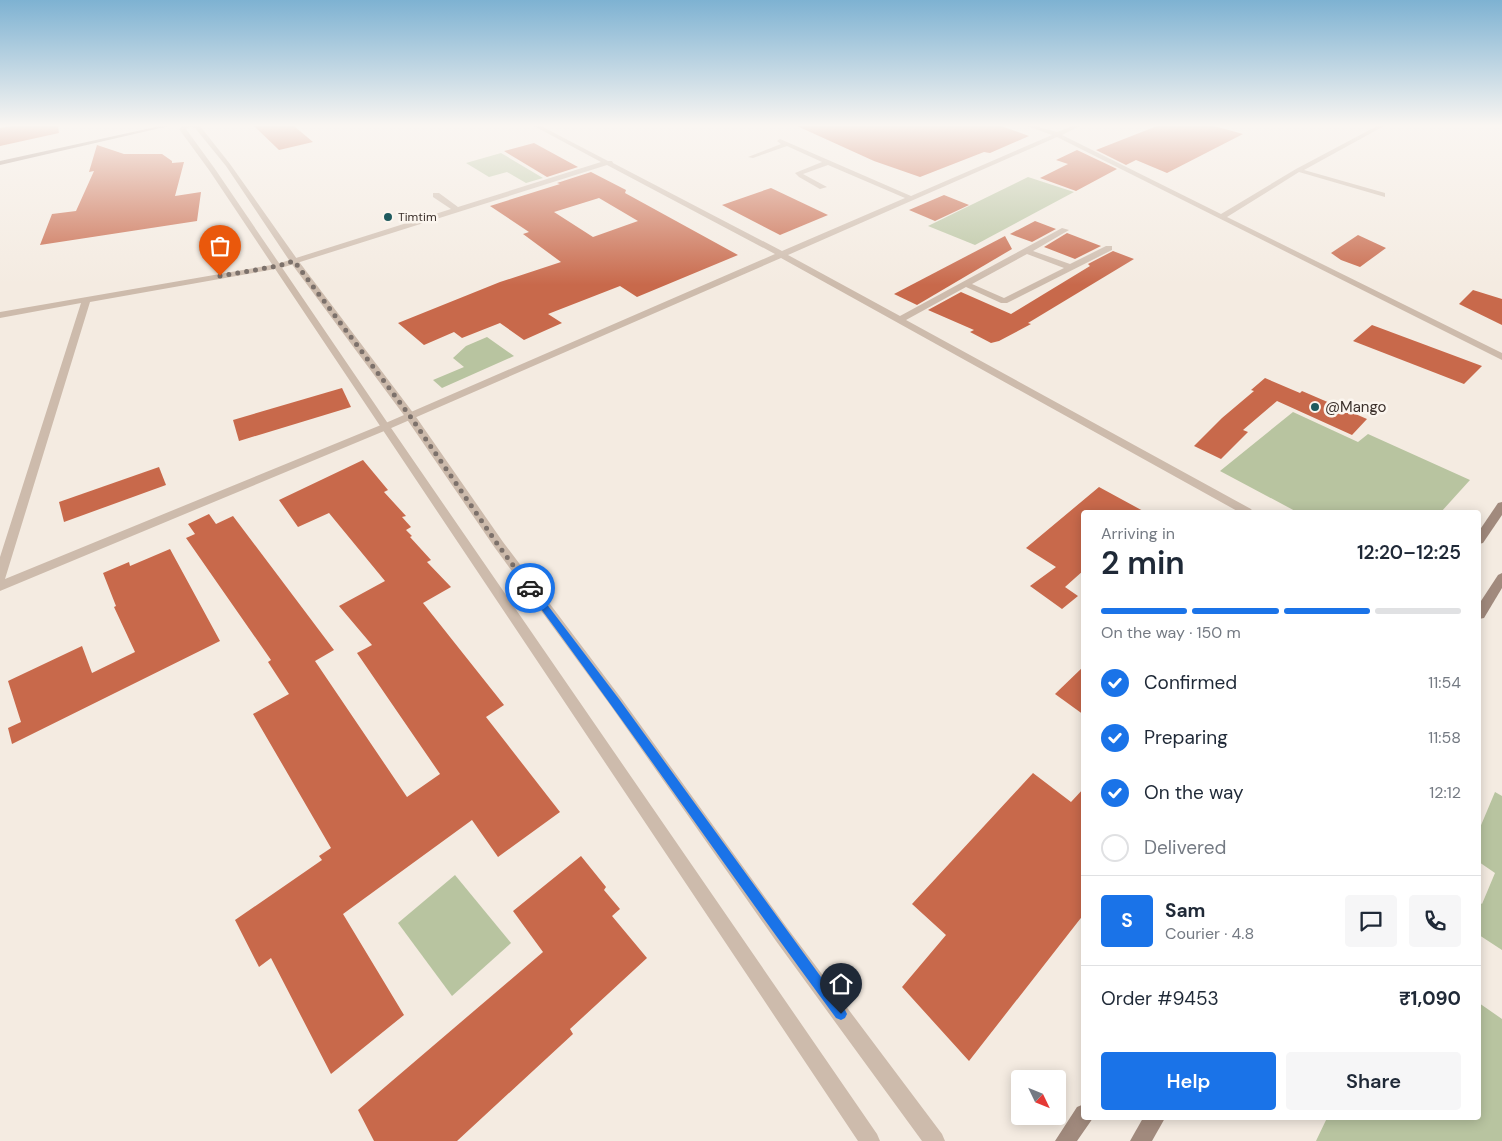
<!DOCTYPE html>
<meta charset="utf-8">
<style>
body{margin:0;font-family:"DM Sans",sans-serif;background:#f6f6f7;color:#1f2937;height:100vh;display:flex;flex-direction:column;font-size:19px;white-space:nowrap}
*{box-sizing:border-box;margin:0}
p{font-size:16px;color:#747a83}
.icon{flex:none;width:28px;height:28px;fill:none;stroke:currentColor;stroke-width:2;stroke-linecap:round;stroke-linejoin:round}
.map{position:relative;flex:1;overflow:hidden}
.side{position:absolute;left:1081px;top:510px;width:400px;height:610px;display:flex;flex-direction:column;background:#fff;border-radius:5px;box-shadow:0 2px 12px #0003}
.side>*{flex:none}
.needle{width:32px;rotate:133deg}
.buttons{position:absolute;left:1011px;top:1070px;display:grid;gap:10px}
.buttons a{display:grid;place-items:center;width:55px;height:55px;border-radius:5px;background:#fff;box-shadow:0 2px 12px #0003;font-size:25px}
.pin{position:absolute;display:grid;place-items:center;width:42px;height:42px;color:#fff;margin:-51px -21px;border-radius:50% 50% 50% 0;rotate:-45deg;box-shadow:0 0 5px #0007}
.pin .icon{rotate:45deg}
.courier{position:absolute;display:grid;place-items:center;width:50px;height:50px;margin:-25px;border:4px solid #1a73e8;border-radius:50%;background:#fff;color:#222;box-shadow:0 1px 6px #0007}
.summary em{font-style:normal;font-weight:600}
.summary div{display:flex;flex-direction:column-reverse}
.summary{display:flex;align-items:center;justify-content:space-between;height:85px;padding:0 20px}
h1{font-size:32px;font-weight:600;line-height:38px}
.bar{display:grid;grid-template-columns:repeat(4,1fr);gap:8px 5px;align-content:center;height:60px;padding:0 20px}
.bar i{height:6px;border-radius:4px;background:#e0e1e3}
.bar .selected{background:#1a73e8}
.bar p{grid-column:span 4}
.line{display:flex;align-items:center;gap:12px;padding:0 20px;border-top:1px solid #e0e1e3}
.line div{flex:1}
.round{display:grid;place-items:center;flex:none;width:52px;height:52px;border-radius:5px;background:#f6f6f7}
ol{padding:0 20px;list-style:none}
li{display:flex;align-items:center;gap:15px;height:55px}
li p{margin-inline-start:auto}
li .icon{padding:5px;border-radius:50%;background:#1a73e8;color:#fff;stroke-width:4}
li:last-child{color:#747a83}
li i{width:28px;height:28px;border:2px solid #e0e1e3;border-radius:50%}
.action{display:flex;gap:10px;margin-top:auto;padding:10px 20px}
.action a{flex:1;height:58px;border-radius:5px;background:#1a73e8;color:#fff;font-size:20px;font-weight:600;line-height:58px;text-align:center}
.action a+a{background:#f6f6f7;color:#1f2937}
.map>svg:first-child{display:block}
</style>
<div class="map">
<svg width="1502" height="1141" viewBox="0 0 1502 1141">
<rect width="100%" height="100%" fill="#f4ebe1"/>
<g fill="#b8c4a0">
<path d="M501,153L543,178L526,183L507,172L489,177L466,163Z"/>
<path d="M1028,177L1074,192L975,245L928,226Z"/>
<path d="M487,337L514,356L442,388L433,380L464,367L453,358L466,346Z"/>
<path d="M1293,412L1358,442L1368,434L1470,480L1441,512H1297L1220,471Z"/>
<path d="M1495,792L1502,796V950L1479,935V902L1482,904L1495,873L1479,862V830Z"/>
<path d="M455,875L511,943L452,996L398,923Z"/>
<path d="M1479,1003L1502,1019V1141H1316L1327,1118H1479Z"/>
</g>
<g fill="#c8694b" fill-rule="evenodd">
<path d="M11,126H58L59,133L0,146V128Z"/>
<path d="M254,126H294L313,142L279,150Z"/>
<path d="M797,126H1001L1029,136L990,153L984,152L920,177L874,161Z"/>
<path d="M1157,126H1214L1243,134L1167,173L1136,160L1126,165L1096,150Z"/>
<path d="M534,143L578,167L547,177L504,151Z"/>
<path d="M97,145L124,154H162L172,161V163L184,162L175,196L201,192L197,221L40,245L52,214L76,211L94,171L89,172Z"/>
<path d="M1077,150L1117,169L1076,191L1040,178L1068,164L1056,160Z"/>
<path d="M591,172L626,190L625,193L738,255L637,297L620,286L548,314L562,323L524,340L500,323L462,338L454,332L424,345L398,323L500,282L561,262L523,234L529,232L490,206L560,184L557,183ZM599,198L638,221L593,237L554,212Z"/>
<path d="M771,188L828,215L780,235L722,205Z"/>
<path d="M944,195L969,205L935,221L909,210Z"/>
<path d="M1035,221L1056,229L1032,242L1010,234Z"/>
<path d="M1067,233L1101,246L1075,259L1044,247Z"/>
<path d="M1358,235L1386,248L1360,267L1341,260L1331,253Z"/>
<path d="M1005,236L1012,249L917,305L894,294Z"/>
<path d="M1113,251L1134,259L1028,323L1031,324L999,341L991,343L970,332L974,330L928,310L961,292L1011,314L1090,266L1088,264Z"/>
<path d="M1473,290L1502,299V325L1459,304Z"/>
<path d="M1372,325L1482,366L1464,384L1353,341Z"/>
<path d="M1265,378L1300,393L1302,391L1367,419L1352,435L1277,401L1243,430L1248,432L1221,459L1194,446L1222,418L1254,391L1251,390Z"/>
<path d="M342,388L351,407L239,441L233,420Z"/>
<path d="M363,460L388,490L384,492L406,516L402,517L411,527L406,530L412,536L410,537L431,560L427,562L451,587L423,603L504,705L486,717L560,812L498,857L472,820L343,914L404,1015L331,1074L271,958L259,967L235,920L322,860L319,856L331,848L253,714L289,694L268,662L271,660L186,538L195,534L188,524L209,514L216,524L233,516L334,650L315,661L407,797L440,774L357,653L372,645L339,606L385,581L329,513L298,527L279,500Z"/>
<path d="M159,467L166,485L64,522L59,502Z"/>
<path d="M1099,487L1145,512H1084V570L1065,587L1078,596L1062,609L1030,586L1056,567L1026,548Z"/>
<path d="M170,549L220,641L12,744L8,728L21,722L8,681L82,646L92,673L135,652L114,607L116,606L103,573L129,562L130,566Z"/>
<path d="M1084,666V715L1055,694Z"/>
<path d="M1033,773L1071,802L1084,788V914L969,1061L902,987L946,935L912,904Z"/>
<path d="M581,856L606,887L604,890L620,909L612,916L647,958L570,1029L573,1034L457,1141H374L358,1110L543,952L513,911Z"/>
</g>
<g fill="none" stroke-linecap="round" stroke-linejoin="round">
<path fill="#cdbbac" fill-rule="evenodd" d="M534,126H541L608,161H612L613,163L782,251L905,198L828,165L803,174L827,187L820,189L799,177L795,173L822,162L787,146L753,158L748,157L781,144L777,141L780,139L911,196L1052,135L1027,126H1035L1057,132L1073,126H1080L1062,135L1221,214L1296,169L1377,126H1384L1304,170L1385,193V197L1299,172L1227,217L1502,353V360L1057,137L788,255L900,316L1062,228L1069,230L1033,251L1070,264L1106,246H1112V250L1007,303H1001L966,287L906,320L1251,509L1253,512H1239L781,258L389,429L0,591V557L81,303L0,318V312L277,264L451,209L433,197V193H439L458,207L601,162ZM607,165L775,254L381,425L5,579L90,302L281,268ZM1027,254L1064,268L1004,298L972,284Z"/>
<path fill="#cdbbac" fill-rule="evenodd" d="M183,126H200L230,164L297,259L414,414L503,542L621,698L788,929L942,1134L945,1141H922L776,941L611,706L495,548L406,418L291,263L226,166L195,128L190,127L186,129L215,169L389,425L877,1134L880,1141H858L209,170L179,129Z"/>
<g fill="#a18a7d" fill-rule="evenodd">
<path d="M160,126H169L0,165V161Z"/>
<path d="M1502,502V515L1483,543L1479,544V531L1498,503Z"/>
<path d="M1502,573V588L1484,618L1479,619V604L1498,575Z"/>
<path d="M1084,1104V1118H1093L1077,1141H1055L1077,1107Z"/>
<path d="M1143,1118H1165L1152,1141H1130Z"/>
</g>
</g>
<linearGradient id="sky" x2="0" y2="1"><stop stop-color="#7eb2d2"/><stop offset="0.44" stop-color="#faf6f2"/><stop offset="1" stop-color="#faf6f2" stop-opacity="0"/></linearGradient>
<rect width="1502" height="285" fill="url(#sky)"/>
<path fill="#1a73e8" d="M530,585L533,586L619,699L845,1010L847,1014L845,1018L841,1020L836,1018C732,877 632,731 527,590V586Z"/>
<g fill="none" stroke-linecap="round" stroke-linejoin="round">
<path stroke="#7c716b" stroke-width="5" stroke-dasharray="0 9" d="M220,276L278,266L294,261L410,416L498,545L530,588"/>
</g>
<g fill="#1f5a5e" stroke="#fbf5ee" stroke-width="2">
<circle cx="388" cy="217" r="5"/>
<circle cx="1315" cy="407" r="5"/>
</g>
<g text-anchor="middle" stroke-width="5" stroke-linejoin="round" paint-order="stroke">
<g font-size="12" fill="#3b302b" stroke="#fbf5ee" text-anchor="start">
<text x="398" y="221">Timtim</text>
</g>
<g font-size="15" fill="#3b302b" stroke="#fbf5ee" text-anchor="start">
<text x="1325" y="412">@Mango</text>
</g>
</g>
</svg>
<div class="buttons">
<a><svg class="needle" viewBox="-14 -14 28 28"><path d="M0-13l5 13h-10z" fill="#e53935"/><path d="M0 13l5-13h-10z" fill="#747a83"/></svg></a>
</div>
<div class="pin" style="left:220px;top:276px;background:#ea580c"><svg class="icon" aria-label="bag" viewBox="0 0 24 24"><path d="M5 8h14l-1 12H6zM9 8a3 3 0 0 1 6 0"/></svg></div>
<div class="pin" style="left:841px;top:1014px;background:#1f2937"><svg class="icon" aria-label="home" viewBox="0 0 24 24"><path d="M3 11l9-7 9 7M6 9v11h12V9"/></svg></div>
<div class="courier" style="left:530px;top:588px"><svg class="icon" aria-label="car" viewBox="0 0 24 24"><path d="M5 17H2v-5l4-1 3-4h7l3 4 3 1v5h-3M9 17h6M6 11h13"/><circle cx="7" cy="17" r="2"/><circle cx="17" cy="17" r="2"/></svg></div>
<section class="side">
<div class="summary"><div><h1>2 min</h1><p>Arriving in</p></div><em>12:20–12:25</em></div>
<div class="bar"><i class="selected"></i><i class="selected"></i><i class="selected"></i><i></i><p>On the way · 150 m</p></div>
<ol>
<li><svg class="icon" aria-label="check" viewBox="0 0 24 24"><path d="M5 12l5 5 9-10"/></svg>Confirmed<p>11:54</p></li>
<li><svg class="icon" aria-label="check" viewBox="0 0 24 24"><path d="M5 12l5 5 9-10"/></svg>Preparing<p>11:58</p></li>
<li><svg class="icon" aria-label="check" viewBox="0 0 24 24"><path d="M5 12l5 5 9-10"/></svg>On the way<p>12:12</p></li>
<li><i></i>Delivered</li>
</ol>
<div class="line" style="height:90px"><b class="round" style="background:#1a73e8;color:#fff">S</b><div><b>Sam</b><p>Courier · 4.8</p></div><a class="round"><svg class="icon" aria-label="chat" viewBox="0 0 24 24"><path d="M4 5h16v11H9l-5 4z"/></svg></a><a class="round"><svg class="icon" aria-label="phone" viewBox="0 0 24 24"><path d="M5 4h4l2 5-3 2q2 4 5 5l2-3 5 2v4C11 20 4 13 5 4z"/></svg></a></div>
<div class="line" style="height:65px"><div>Order #9453</div><b>₹1,090</b></div>
<div class="action"><a>Help</a><a>Share</a></div>
</section>
</div>
